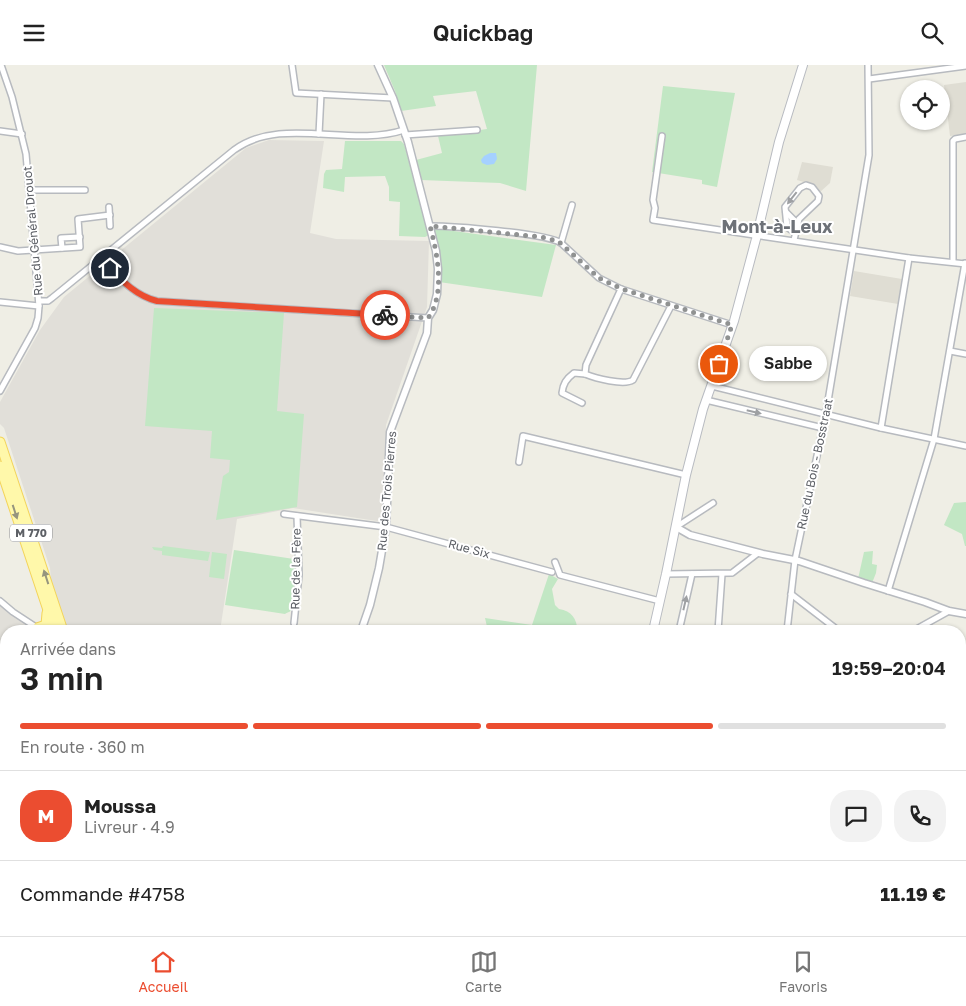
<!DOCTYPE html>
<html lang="fr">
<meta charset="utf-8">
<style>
body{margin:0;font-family:"Golos Text",sans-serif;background:#f2f2f2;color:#222;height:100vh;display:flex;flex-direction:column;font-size:19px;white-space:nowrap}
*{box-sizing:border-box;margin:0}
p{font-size:16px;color:#767676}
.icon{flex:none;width:28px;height:28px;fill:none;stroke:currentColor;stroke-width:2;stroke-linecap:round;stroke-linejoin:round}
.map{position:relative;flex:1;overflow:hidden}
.drawer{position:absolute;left:0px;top:560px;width:966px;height:311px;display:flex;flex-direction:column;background:#fff;border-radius:20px 20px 0 0;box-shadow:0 1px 4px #0004}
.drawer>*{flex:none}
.tools{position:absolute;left:900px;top:15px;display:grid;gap:10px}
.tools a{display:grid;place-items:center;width:50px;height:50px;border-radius:50%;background:#fff;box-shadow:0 1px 4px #0004;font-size:25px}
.pin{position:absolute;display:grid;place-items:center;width:42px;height:42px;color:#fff;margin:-21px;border:2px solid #fff;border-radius:50%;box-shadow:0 1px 5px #0007}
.courier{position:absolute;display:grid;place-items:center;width:50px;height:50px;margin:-25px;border:4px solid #eb4d30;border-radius:50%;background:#fff;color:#222;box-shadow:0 1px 6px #0007}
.bubble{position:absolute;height:35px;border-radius:18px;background:#fff;box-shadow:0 1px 4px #0004;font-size:16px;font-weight:600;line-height:35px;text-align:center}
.headline em{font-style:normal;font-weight:600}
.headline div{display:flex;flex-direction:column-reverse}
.headline{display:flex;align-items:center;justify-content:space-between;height:85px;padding:0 20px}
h1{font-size:32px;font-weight:600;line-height:38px}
.bar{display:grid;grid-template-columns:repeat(4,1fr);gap:8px 5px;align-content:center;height:60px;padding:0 20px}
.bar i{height:6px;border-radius:4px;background:#e0e0e0}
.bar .active{background:#eb4d30}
.bar p{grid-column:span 4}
.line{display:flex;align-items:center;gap:12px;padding:0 20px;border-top:1px solid #e0e0e0}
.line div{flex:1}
.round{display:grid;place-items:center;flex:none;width:52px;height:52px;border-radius:20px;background:#f2f2f2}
header{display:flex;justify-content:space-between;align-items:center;height:65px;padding:0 20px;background:#fff;font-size:22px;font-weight:600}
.menu{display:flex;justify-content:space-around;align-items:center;height:70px;border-top:1px solid #e0e0e0;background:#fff;font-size:14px;color:#767676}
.menu a{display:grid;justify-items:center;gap:2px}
.menu .active{color:#eb4d30}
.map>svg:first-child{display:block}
</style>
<header><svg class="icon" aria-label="menu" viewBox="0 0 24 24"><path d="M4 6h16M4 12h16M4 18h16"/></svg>Quickbag<svg class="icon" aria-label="search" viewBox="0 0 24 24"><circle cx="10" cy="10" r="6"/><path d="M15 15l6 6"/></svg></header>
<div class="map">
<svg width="966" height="871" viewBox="0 0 966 871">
<rect width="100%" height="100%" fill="#efeee5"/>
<g fill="#e1dfd9">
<path d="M269,75L324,76L310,168L336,174L429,176L427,242L386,360L383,457L293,443L237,454L220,566H55L50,503L4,363L0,359V337L40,265L64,232L246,83Z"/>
<path d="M0,541L37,566H6V793H0Z"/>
<path d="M966,769V871H908L911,865H960V782Z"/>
</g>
<g fill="#dfddd3">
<path d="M966,17V69L950,71L944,20Z"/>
<path d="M802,97L833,102L830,118L820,127L807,118L797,115Z"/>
<path d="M854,206L902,214L898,239L850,231Z"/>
</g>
<g fill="#c2e7c4">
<path d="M384,0H537L526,126L500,118L421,115L416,95L442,88L438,71L487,64L476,26L433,31L436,41L401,46L395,26Z"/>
<path d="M663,21L735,28L717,122L702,119V115L652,107Z"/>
<path d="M345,76H401L404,79L429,170L425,172L399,171L400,137L389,136V122L385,111L345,112L344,127L323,123L324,109L326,105L342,104Z"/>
<path d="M432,163L556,180L542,232L439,217Z"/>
<path d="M154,243L284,248L277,346L304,349L297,442L216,455L223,411L229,407L230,395L210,393L212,366L145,361Z"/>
<path d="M966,437V481H965L962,469L944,460L954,438Z"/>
<path d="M163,481L210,487L208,496L162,490V486L154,485L152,482L162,483Z"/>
<path d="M234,485L294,494C295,505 297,534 292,544C291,547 288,547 285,549L225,540Z"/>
<path d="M873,486L872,499L877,500L876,508L872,518L858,514L864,487Z"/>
<path d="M212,487L227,489L224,514L209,512Z"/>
<path d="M549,509L558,514L552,524L555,540L559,544C572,546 576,553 578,566H488L485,553L532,560Z"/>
<path d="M960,624H966V699L960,713Z"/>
<path d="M966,723V769L960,782V736Z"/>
<path d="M810,865H871L868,871H826Z"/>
</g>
<path fill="#a5d1ff" d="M490,88H496L497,94L494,99L487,100L482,98L481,95L484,91Z"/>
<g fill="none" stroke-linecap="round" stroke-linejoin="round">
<defs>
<g id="minor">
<path d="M292,0L296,28L393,33"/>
<path d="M869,14L966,1"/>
<path d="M0,66L22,69"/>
<path d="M319,69L321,29"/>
<path d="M405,70L477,65"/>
<path d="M662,71L653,135L655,143L653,155L909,193L966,199"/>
<path d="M30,125H85"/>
<path d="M109,142L110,161"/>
<path d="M786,147L797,158"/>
<path d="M430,161C452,161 546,168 561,178L599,213L621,224L732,260"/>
<path d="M794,175L799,154L818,136L819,131L812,122L806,120L800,123L785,142L787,162L795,168"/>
<path d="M561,178L572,140"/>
<path d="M0,182L18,186L80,182L78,154L110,150"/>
<path d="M62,183L61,173L80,172"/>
<path d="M101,193C117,210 132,230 157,236L428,253"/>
<path d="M953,197V76L955,74L966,72"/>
<path d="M621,224L586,300L585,309C595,313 624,321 633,315L671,241"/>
<path d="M39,236H48L52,233L234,85C282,50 349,83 404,65"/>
<path d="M0,237L39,241"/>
<path d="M950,286L966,289"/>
<path d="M712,321L881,363L966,381"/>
<path d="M0,326L35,263L38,253L39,241L26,89L12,32L1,0"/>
<path d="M706,335L823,363"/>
<path d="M582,338L562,328C563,319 566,314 574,308L585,309"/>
<path d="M881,363L909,193"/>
<path d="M519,397L523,371L686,410"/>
<path d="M284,449L386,462L552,507"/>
<path d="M676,462L713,438"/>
<path d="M555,497L560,510L660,536"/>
<path d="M666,509L732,508L758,488"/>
<path d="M888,526L934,374L965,198"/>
<path d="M791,529L839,566"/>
<path d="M0,536L13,547L42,566"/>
<path d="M294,558L299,510L297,451"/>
<path d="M679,566L692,509"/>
<path d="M718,566L722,509"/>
<path d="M787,566L795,495L826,348L869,90L868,0"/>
<path d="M913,566L949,546"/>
<path d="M0,723L6,724"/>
<path d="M0,825H5L1,797"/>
<path d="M362,865L369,871"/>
<path d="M637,868L638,871"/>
<path d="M235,871L252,865"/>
<path d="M769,871L770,865"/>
<path d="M800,871L802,865"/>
</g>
<g id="tertiary">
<path d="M676,462L690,470L763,489L799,496L864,518L925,537L949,546L966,549"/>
<path d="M361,566L370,540L379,503L386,462L390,367L427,268L428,253L433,245L437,229L438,204L436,186L408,77L393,33L378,0"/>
<path d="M307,865L308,871"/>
<path d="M693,865L695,871"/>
</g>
<g id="secondary">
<path d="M653,566L666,509L686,410L703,344L734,256L756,174L779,77L803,0"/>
<path d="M557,871L559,865"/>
</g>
<g id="primary">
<path d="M0,377L63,566"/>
<path d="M0,401L55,566"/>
<path d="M37,563L46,560L47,548"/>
<path d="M152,865L154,871"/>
<path d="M162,865L164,871"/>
<path d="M405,865L414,871"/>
</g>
</defs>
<use href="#minor" stroke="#b7babf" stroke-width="8"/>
<use href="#tertiary" stroke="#b7babf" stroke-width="9"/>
<use href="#secondary" stroke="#b8bbc1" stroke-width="10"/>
<use href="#primary" stroke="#f3d45b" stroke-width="11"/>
<use href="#minor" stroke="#fff" stroke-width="5"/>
<use href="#tertiary" stroke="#fff" stroke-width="6"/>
<use href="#secondary" stroke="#fff" stroke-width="8"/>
<use href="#primary" stroke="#fff8aa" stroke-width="9"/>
<g stroke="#b6b7b7" stroke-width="2" stroke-dasharray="1 6" stroke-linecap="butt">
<path d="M960,729L966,716"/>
<path d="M893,871L896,865"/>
</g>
</g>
<defs><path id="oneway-solid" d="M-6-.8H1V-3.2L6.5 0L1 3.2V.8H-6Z" transform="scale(1.25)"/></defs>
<g fill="#9ea0a3">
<use href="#oneway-solid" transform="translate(792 133) rotate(128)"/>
<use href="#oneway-solid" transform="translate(754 347) rotate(13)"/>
<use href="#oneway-solid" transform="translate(685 538) rotate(-77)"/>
</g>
<g fill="#96957e">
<use href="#oneway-solid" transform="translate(15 447) rotate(72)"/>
<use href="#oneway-solid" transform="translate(46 512) rotate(-108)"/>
</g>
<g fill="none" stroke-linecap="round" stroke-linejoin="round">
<path stroke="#909292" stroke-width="5" stroke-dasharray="0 9" d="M385,250L428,253C446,229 437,187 430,161L541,172L558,176L599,213L622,224L732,260L719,299"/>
<path stroke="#eb4d30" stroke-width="6" d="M110,203C123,217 137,231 157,236L385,250"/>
</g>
<g text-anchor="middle" stroke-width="4" stroke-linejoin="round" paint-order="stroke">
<rect fill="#fff" stroke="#8e9094" stroke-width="1" x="10" y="459.5" width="42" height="17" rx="4"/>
<g font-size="11" font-weight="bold" fill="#5d6066">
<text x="31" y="472">M 770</text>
</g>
<g font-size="12" fill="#5d6066" stroke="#fff">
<text transform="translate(33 166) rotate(-95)" y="4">Rue du Général Drouot</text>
<text transform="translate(815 399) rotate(-78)" y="4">Rue du Bois - Bosstraat</text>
<text transform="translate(387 426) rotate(-85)" y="4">Rue des Trois Pierres</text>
<text transform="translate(469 484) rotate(15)" y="4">Rue Six</text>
<text transform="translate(296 504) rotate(-89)" y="4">Rue de la Fère</text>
</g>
<g font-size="18" font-weight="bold" fill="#6e7278" stroke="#fff">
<text x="777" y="168">Mont-à-Leux</text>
</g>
</g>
</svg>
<div class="tools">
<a><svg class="icon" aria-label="locate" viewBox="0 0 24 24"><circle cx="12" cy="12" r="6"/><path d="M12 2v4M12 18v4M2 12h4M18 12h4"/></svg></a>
</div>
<div class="pin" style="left:719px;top:299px;background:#ea580c"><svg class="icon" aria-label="bag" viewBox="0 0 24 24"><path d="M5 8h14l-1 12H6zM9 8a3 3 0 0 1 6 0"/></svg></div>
<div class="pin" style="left:110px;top:203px;background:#1f2937"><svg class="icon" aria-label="home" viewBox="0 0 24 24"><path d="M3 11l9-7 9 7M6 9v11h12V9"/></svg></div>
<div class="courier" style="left:385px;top:250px"><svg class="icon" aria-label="bike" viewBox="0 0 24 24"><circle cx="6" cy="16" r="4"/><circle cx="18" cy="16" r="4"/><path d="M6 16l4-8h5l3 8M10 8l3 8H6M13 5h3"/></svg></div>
<div class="bubble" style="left:749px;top:281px;width:78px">Sabbe</div>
<section class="drawer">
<div class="headline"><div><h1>3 min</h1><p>Arrivée dans</p></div><em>19:59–20:04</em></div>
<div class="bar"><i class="active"></i><i class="active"></i><i class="active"></i><i></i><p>En route · 360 m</p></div>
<div class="line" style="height:90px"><b class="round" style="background:#eb4d30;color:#fff">M</b><div><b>Moussa</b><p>Livreur · 4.9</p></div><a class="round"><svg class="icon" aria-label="chat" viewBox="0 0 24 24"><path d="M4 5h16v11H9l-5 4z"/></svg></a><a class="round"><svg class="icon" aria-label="phone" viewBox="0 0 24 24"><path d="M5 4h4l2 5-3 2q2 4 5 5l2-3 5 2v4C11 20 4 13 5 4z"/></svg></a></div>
<div class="line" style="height:65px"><div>Commande #4758</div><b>11.19 €</b></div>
</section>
</div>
<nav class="menu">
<a class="active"><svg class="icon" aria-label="home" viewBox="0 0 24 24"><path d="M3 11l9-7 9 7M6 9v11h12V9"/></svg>Accueil</a>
<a><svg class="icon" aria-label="map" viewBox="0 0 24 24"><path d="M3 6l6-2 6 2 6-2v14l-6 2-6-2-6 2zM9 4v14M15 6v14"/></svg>Carte</a>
<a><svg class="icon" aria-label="saved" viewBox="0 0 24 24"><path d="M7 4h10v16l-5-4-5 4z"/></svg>Favoris</a>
</nav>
